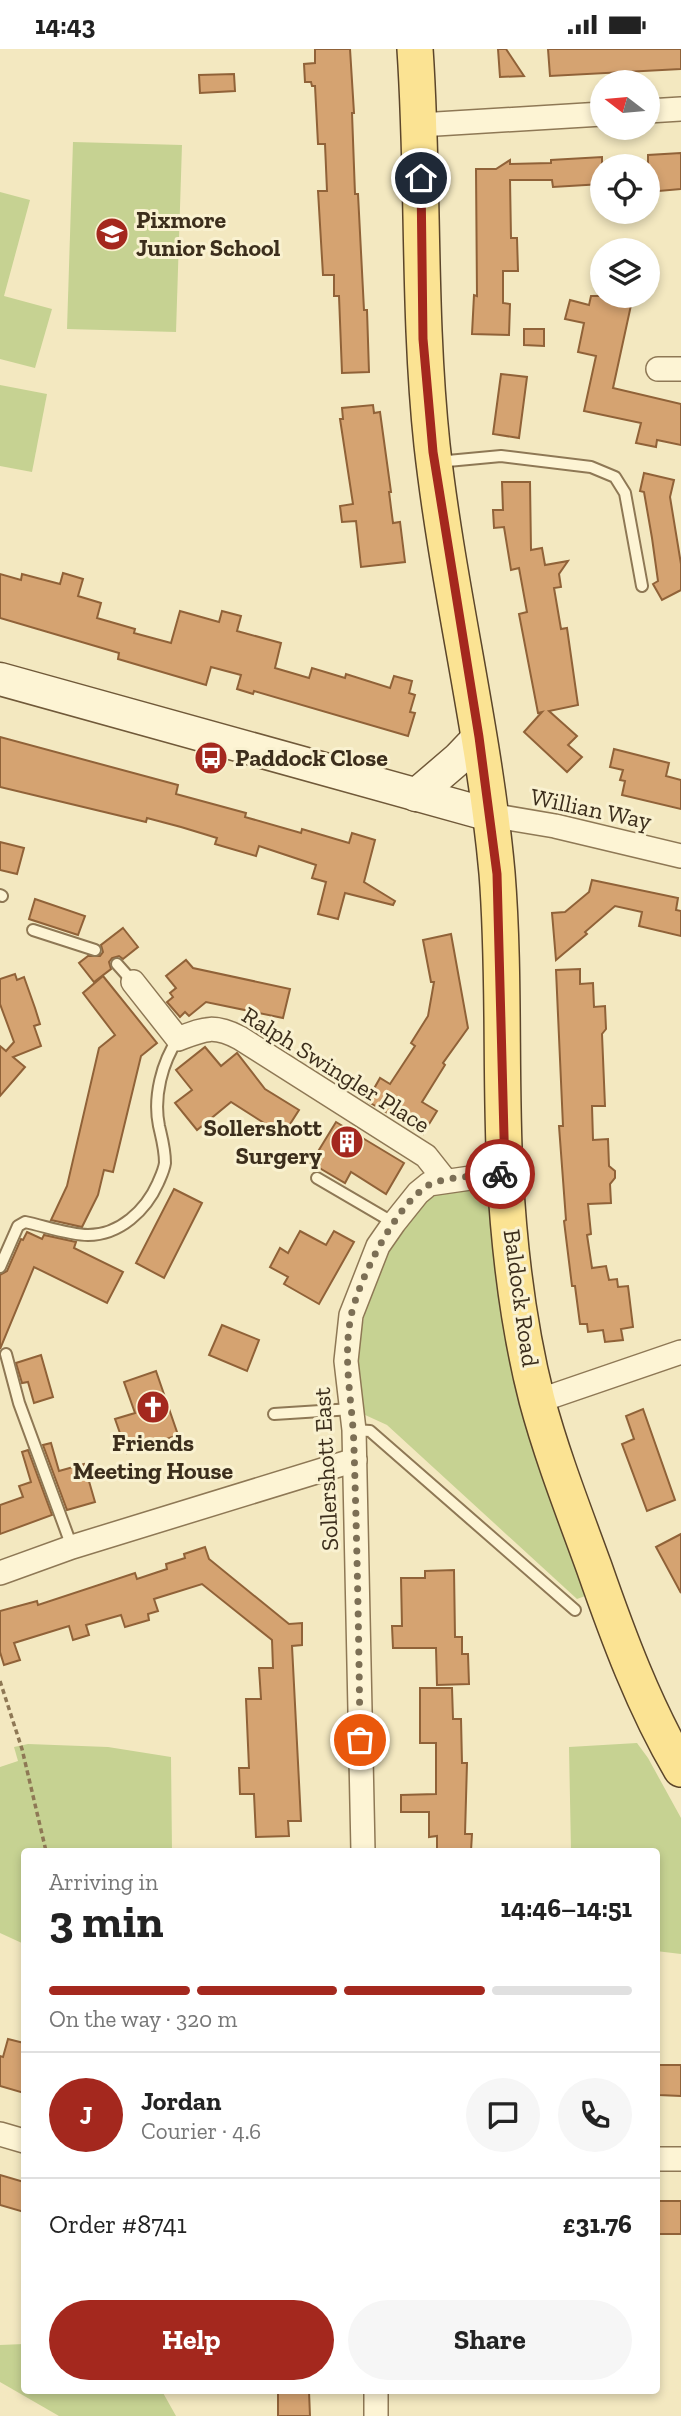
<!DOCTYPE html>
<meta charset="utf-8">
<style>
body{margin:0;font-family:"Zilla Slab",serif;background:#f6f6f6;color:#222;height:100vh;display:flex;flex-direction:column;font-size:26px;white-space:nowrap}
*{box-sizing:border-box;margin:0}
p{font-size:23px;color:#767676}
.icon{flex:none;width:38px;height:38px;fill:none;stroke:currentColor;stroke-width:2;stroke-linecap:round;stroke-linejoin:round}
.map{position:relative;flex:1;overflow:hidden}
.details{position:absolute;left:21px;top:1799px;width:639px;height:546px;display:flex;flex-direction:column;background:#fff;border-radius:7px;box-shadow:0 4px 10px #0003}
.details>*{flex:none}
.needle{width:46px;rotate:286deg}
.controls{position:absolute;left:590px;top:21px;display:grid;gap:14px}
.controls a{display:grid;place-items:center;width:70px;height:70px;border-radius:50%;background:#fff;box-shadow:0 4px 10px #0003;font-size:35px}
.pin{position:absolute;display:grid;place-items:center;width:60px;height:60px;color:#fff;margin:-30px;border:4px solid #fff;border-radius:50%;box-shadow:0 2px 7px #0007}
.courier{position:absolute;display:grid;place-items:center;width:70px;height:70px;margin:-35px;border:5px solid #a4281e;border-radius:50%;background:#fff;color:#222;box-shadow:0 2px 9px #0007}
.summary em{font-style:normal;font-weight:700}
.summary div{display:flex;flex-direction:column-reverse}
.summary{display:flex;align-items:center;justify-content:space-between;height:119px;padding:0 28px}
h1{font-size:46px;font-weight:700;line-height:52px}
.bar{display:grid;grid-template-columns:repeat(4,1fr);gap:10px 7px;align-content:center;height:84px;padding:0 28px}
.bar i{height:9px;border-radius:5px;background:#e0e0e0}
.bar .active{background:#a4281e}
.bar p{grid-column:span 4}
.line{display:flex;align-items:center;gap:18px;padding:0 28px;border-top:2px solid #e0e0e0}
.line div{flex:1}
.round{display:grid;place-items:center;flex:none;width:74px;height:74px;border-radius:37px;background:#f6f6f6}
.action{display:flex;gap:14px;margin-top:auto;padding:14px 28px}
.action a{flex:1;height:80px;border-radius:42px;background:#a4281e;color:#fff;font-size:28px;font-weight:700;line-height:80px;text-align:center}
.action a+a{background:#f6f6f6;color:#222}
.status{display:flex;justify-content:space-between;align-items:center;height:49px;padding:0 35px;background:#fff;direction:ltr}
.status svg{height:19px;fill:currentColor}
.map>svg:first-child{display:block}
</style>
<div class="status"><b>14:43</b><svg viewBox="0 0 49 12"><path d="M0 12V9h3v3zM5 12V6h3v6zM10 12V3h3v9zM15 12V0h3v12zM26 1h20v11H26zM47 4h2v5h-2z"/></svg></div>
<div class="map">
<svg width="681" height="2367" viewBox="0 0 681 2367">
<rect width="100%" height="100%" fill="#f3e8c0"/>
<g fill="#c6d292">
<path d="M73,93L182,96L176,283L67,280Z"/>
<path d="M0,143L30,151L4,247L52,260L35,319L0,310Z"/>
<path d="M0,336L47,345L32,423L0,417Z"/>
<path d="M465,1139L475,1141L491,1159L588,1546L577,1550L387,1376L363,1365C360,1355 360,1345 359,1334C356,1277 372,1218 408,1173C413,1166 418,1158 425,1153C437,1144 450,1141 465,1139Z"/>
<path d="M637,1694L648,1709L681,1769V1905L656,1902V1802H571L569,1698Z"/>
<path d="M28,1695L108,1698L171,1708L172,1802H24V1895L0,1884V1718L18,1712L14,1698Z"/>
<path d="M24,2295V2342H162L176,2367H59L0,2333V2296Z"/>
</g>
<g fill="#d5a371" stroke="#906238" stroke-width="2">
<path d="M315,0H350L354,64H352L355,145H358L364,261H367L369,323L342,324L339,247H334V226H323L318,142H327L325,95H318L315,37H312L311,33H305L304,15L315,14Z"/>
<path d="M498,0H506L524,27L500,28Z"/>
<path d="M548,0H681V20L550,27Z"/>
<path d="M234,25L235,42L200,44L199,26Z"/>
<path d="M681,104V140L648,143V106Z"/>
<path d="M602,108V135L553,138L552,131H510L511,189H517L518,222H503V254L510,255L509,286L472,285L474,246L477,247L476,120H496L510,111V115L551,114V111Z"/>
<path d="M591,247H633L613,339L681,355V396L657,391L656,398L636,394L641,374L584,362L596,307L578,303L584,274L565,270L570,251L589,256Z"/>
<path d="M524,280H544V297L524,296Z"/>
<path d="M501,325L527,328L519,389L493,385Z"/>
<path d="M373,356L374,364L380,363L391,443H389L393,474L400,473L405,513L361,518L356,472L342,473L340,457L353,455L340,370H343L342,359Z"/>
<path d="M644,424L674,431L670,448L681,515V541L662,551L653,535L658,532L652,489L644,443L640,442Z"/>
<path d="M502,433H530L531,501L542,499L545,516L568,512L559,525L561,538L554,539L561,580L567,579L578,656L549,662L577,687L568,696L582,708L567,723L524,683L542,663L538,664L519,565L527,563L519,519L511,521L504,478L494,479L493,461H503Z"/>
<path d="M63,524L83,530L78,547L101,554L97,569L135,580L134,584L171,594L180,562L219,573L222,562L241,567L237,582L281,594L275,619L309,629L312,619L345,629L346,625L390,639L394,627L412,632L409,644L415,646L410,663L415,664L408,687L254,642L253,645L237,640L241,626L211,618L206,636L118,610L119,604L0,569V525L21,531L22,525L60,535Z"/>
<path d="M0,688L178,736L176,745L246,764L245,768L301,784L302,780L349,794L352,784L375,791L364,833L395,852L393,856L345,844L338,870L318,865L326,833L312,829L316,816L259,797L256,807L215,795L217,789L181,778L147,769L146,773L0,738Z"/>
<path d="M614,700L669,714L666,727L681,731V760L622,746L625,732L620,731L623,721L610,718Z"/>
<path d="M0,793L24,799L17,825L0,821Z"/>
<path d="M592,831L678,849L676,861L681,862V887L639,877L642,863L615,857L585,883L587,885L556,911L552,864L565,863L589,843Z"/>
<path d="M35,850L85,867L78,886L29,870Z"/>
<path d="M123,879L138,898L123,910L119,907L112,909L109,913L111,920L94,933L79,914L88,907H100L103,903L101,896Z"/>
<path d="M451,885L468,979L443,1014L445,1016L422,1053L437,1062L423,1085L367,1052L380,1029L390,1035L415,997L411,994L428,967L434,933H431L423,891Z"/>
<path d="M186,911L193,919L290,940L283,969L206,953L189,967L185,963L180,968L167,953L173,948L170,944L176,939L166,927Z"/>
<path d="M580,920V935L593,934L594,958L605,957L606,980L602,985L605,1057H592L593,1091L608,1090L609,1117L615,1122V1129L610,1135L611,1154L588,1155L591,1185L587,1186L592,1219L606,1217L609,1231L617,1230L618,1238L628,1237L633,1278L621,1280L623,1291L605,1293L603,1281L588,1283L587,1275H580L575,1237H572L564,1172L566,1171L559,1077H563L556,921Z"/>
<path d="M15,925L17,931L24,928L35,959L40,975L34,977L41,997L13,1008L25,1018L0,1047V997L6,1002L14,993L0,955V930Z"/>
<path d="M103,927L157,994L141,1007L113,1123L104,1121L98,1146L82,1178L51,1171L67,1137L99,999L115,986L83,944Z"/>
<path d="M205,998L221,1017L237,1004L265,1040L299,1061L283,1086L231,1053L197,1081L175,1054L192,1041L176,1021Z"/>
<path d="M336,1073L404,1114L386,1145L351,1123L345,1134L311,1114Z"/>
<path d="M174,1140L202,1154L164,1229L136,1214Z"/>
<path d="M300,1182L326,1196L334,1182L354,1193L319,1255L284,1235L288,1228L270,1218L280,1199L288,1204Z"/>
<path d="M27,1183L42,1190L44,1186L76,1193L74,1199L123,1223L107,1254L34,1218L0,1300V1226L7,1222L21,1190L23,1191Z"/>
<path d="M222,1276L259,1291L247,1322L209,1306Z"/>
<path d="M41,1306L53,1348L34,1354L28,1333L22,1334L16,1314Z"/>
<path d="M156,1322L178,1386L127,1404L115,1370L135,1364L124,1333Z"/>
<path d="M643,1360L675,1451L647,1462L622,1395L634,1390L626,1367Z"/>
<path d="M51,1394L59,1422L84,1415L95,1453L67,1461L43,1396Z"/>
<path d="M28,1401L52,1466L0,1485V1456L23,1448L19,1437L31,1433L22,1403Z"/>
<path d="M681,1485V1544L656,1498Z"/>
<path d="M205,1498L209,1510L289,1575L302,1574V1596L292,1597L301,1772H288L289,1787L256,1788L254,1745H240L239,1719H249L246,1650H261L259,1619H273L272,1591L202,1535L154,1550L158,1562L148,1565L149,1571L125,1578L121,1566L86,1576L89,1586L73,1591L69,1577L14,1594L20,1611L4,1616L0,1603V1562L37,1552L38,1556L135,1524L137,1530L167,1520L166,1515L185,1509L184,1505Z"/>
<path d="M454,1521L455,1588H462V1605H468L469,1635L437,1636L436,1599H393L392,1577H402L401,1529H425V1522Z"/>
<path d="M420,1639H452L453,1670H461L462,1714H467L465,1785H472L471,1802H437V1787L429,1788V1763H401V1746L436,1745V1694H420Z"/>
<path d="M8,1990L24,1994V2044L0,2037V2007L3,2008Z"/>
<path d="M659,2016H681V2047L659,2046Z"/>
<path d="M0,2126L24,2133V2163L0,2156Z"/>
<rect x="656" y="2152" width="25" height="33"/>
<path d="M278,2342H309L310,2367H278Z"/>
</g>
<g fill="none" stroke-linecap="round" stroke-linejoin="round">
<defs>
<g id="lane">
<path d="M437,413L501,407L591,418L615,428L625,444L642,537"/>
<path d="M0,846L2,847"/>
<path d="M33,881L95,901"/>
<path d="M117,915L133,933"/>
<path d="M317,1129L394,1174"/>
<path d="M0,1218L18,1177L25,1173C44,1177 70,1186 88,1186C120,1186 146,1161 158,1134C161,1127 164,1121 165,1114C165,1100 162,1090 159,1077C153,1048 162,1013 178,990"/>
<path d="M6,1305L19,1354L72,1498"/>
<path d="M274,1365L352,1360"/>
<path d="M354,1381L370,1382L575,1561"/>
</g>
<g id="street">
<path d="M648,62L681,60"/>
<path d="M420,76L602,65"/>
<path d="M658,320H681"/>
<path d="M490,766L555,777L681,807"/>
<path d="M133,933L178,990C204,980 213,975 240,989L426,1107L445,1131"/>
<path d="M538,1352L681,1303"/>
<path d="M0,1524L72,1498L355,1411"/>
<path d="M363,1802L354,1381L346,1312L351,1266L378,1197L394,1174L418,1144L429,1135L505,1124"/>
<path d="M0,2085L24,2092"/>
<path d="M656,2110H681"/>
<path d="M376,2342V2367"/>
</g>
<g id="secondary">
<path d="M0,630L490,766"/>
<path d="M416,746L458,710L479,688"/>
</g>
<path id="primary" d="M415,0C424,132 418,265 432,396C448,540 484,680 497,824C505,923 500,1024 505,1124C509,1199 518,1277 537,1351C552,1407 574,1463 594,1518C618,1587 644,1657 681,1720"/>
</defs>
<use href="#lane" stroke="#8e7855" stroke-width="14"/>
<use href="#street" stroke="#8e7855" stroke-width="26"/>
<use href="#secondary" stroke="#705939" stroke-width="35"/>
<use href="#primary" stroke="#5b452a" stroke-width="38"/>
<path stroke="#8e7855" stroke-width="3.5" stroke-dasharray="5 3.5" stroke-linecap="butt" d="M0,1632L22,1700L46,1802"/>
<use href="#lane" stroke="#fdf4d4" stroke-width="10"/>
<use href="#street" stroke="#fdf4d4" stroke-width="23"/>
<use href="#secondary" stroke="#fdf4d4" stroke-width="32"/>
<use href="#primary" stroke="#fbe393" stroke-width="35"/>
</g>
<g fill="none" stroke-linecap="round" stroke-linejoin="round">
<path stroke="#7c6f55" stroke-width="7" stroke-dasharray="0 12.6" d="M360,1691C359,1594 357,1496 354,1399C353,1355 342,1312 351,1267C359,1230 395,1158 427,1137C443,1127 481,1127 500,1125"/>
<path stroke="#a4281e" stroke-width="9" d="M421,129L423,290L433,403L479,688L497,825L505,1124L500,1125"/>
</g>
<defs>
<symbol id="school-disc" viewBox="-11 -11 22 22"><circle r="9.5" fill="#a4281e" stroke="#f9f1d0"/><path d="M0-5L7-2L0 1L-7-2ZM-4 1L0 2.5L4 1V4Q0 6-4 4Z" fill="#fff"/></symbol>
<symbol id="bus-disc" viewBox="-11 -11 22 22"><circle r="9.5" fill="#a4281e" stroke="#f9f1d0"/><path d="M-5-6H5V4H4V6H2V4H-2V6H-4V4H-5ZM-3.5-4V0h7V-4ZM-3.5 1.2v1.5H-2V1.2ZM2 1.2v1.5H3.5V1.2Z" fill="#fff"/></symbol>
<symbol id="building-disc" viewBox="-11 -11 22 22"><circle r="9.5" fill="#a4281e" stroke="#f9f1d0"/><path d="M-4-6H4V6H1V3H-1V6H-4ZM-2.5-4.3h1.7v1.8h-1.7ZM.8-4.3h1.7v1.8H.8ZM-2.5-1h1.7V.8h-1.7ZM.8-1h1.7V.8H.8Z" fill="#fff"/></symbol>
<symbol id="church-disc" viewBox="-11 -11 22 22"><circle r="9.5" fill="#a4281e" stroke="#f9f1d0"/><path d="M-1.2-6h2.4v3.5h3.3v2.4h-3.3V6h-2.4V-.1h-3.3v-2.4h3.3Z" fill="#fff"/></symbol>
</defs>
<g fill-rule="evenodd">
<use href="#school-disc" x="93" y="166" width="38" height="38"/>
<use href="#bus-disc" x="192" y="690" width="38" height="38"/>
<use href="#building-disc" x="328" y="1074" width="38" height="38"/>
<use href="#church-disc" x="134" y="1339" width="38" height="38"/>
</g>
<g text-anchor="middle" stroke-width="6" stroke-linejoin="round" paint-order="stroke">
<g font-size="24" font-weight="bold" fill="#3c2e1c" stroke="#f9f1d0" text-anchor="start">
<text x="136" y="179">Pixmore<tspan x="136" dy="28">Junior School</tspan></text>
<text x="235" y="717">Paddock Close</text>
<text x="322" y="1087" text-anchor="end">Sollershott<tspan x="322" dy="28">Surgery</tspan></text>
<text x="153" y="1402" text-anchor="middle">Friends<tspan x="153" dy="28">Meeting House</tspan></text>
</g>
<g font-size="24" fill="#3c2e1c" stroke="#f9f1d0">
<text transform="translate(591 760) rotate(12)" y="8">Willian Way</text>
<text transform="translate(336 1021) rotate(32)" y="8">Ralph Swingler Place</text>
<text transform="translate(521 1249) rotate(82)" y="8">Baldock Road</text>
<text transform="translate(326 1420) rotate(-93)" y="8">Sollershott East</text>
</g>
</g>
</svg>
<div class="controls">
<a><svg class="needle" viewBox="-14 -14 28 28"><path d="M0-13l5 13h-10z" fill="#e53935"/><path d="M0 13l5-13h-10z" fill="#767676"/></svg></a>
<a><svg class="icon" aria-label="locate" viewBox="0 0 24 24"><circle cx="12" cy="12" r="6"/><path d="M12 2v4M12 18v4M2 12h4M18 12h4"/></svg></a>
<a><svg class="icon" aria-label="layers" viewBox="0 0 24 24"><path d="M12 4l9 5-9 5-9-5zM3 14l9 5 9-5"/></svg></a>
</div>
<div class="pin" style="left:360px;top:1691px;background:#ea580c"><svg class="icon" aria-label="bag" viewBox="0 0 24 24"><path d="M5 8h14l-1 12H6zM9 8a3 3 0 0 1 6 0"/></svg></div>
<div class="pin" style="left:421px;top:129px;background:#1f2937"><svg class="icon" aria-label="home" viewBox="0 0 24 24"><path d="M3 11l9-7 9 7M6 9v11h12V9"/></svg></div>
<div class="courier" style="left:500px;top:1125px"><svg class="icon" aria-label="bike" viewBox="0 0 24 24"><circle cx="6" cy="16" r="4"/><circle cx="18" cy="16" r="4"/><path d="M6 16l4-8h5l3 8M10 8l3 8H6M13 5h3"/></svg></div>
<section class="details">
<div class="summary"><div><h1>3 min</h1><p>Arriving in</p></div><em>14:46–14:51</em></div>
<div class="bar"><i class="active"></i><i class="active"></i><i class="active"></i><i></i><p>On the way · 320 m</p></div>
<div class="line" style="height:126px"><b class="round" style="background:#a4281e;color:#fff">J</b><div><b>Jordan</b><p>Courier · 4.6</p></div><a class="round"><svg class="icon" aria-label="chat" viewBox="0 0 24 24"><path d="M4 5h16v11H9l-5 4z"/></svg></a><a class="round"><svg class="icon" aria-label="phone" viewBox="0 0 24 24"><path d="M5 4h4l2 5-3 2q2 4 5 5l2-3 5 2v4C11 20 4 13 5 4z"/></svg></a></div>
<div class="line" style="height:91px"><div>Order #8741</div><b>£31.76</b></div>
<div class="action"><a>Help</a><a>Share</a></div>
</section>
</div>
